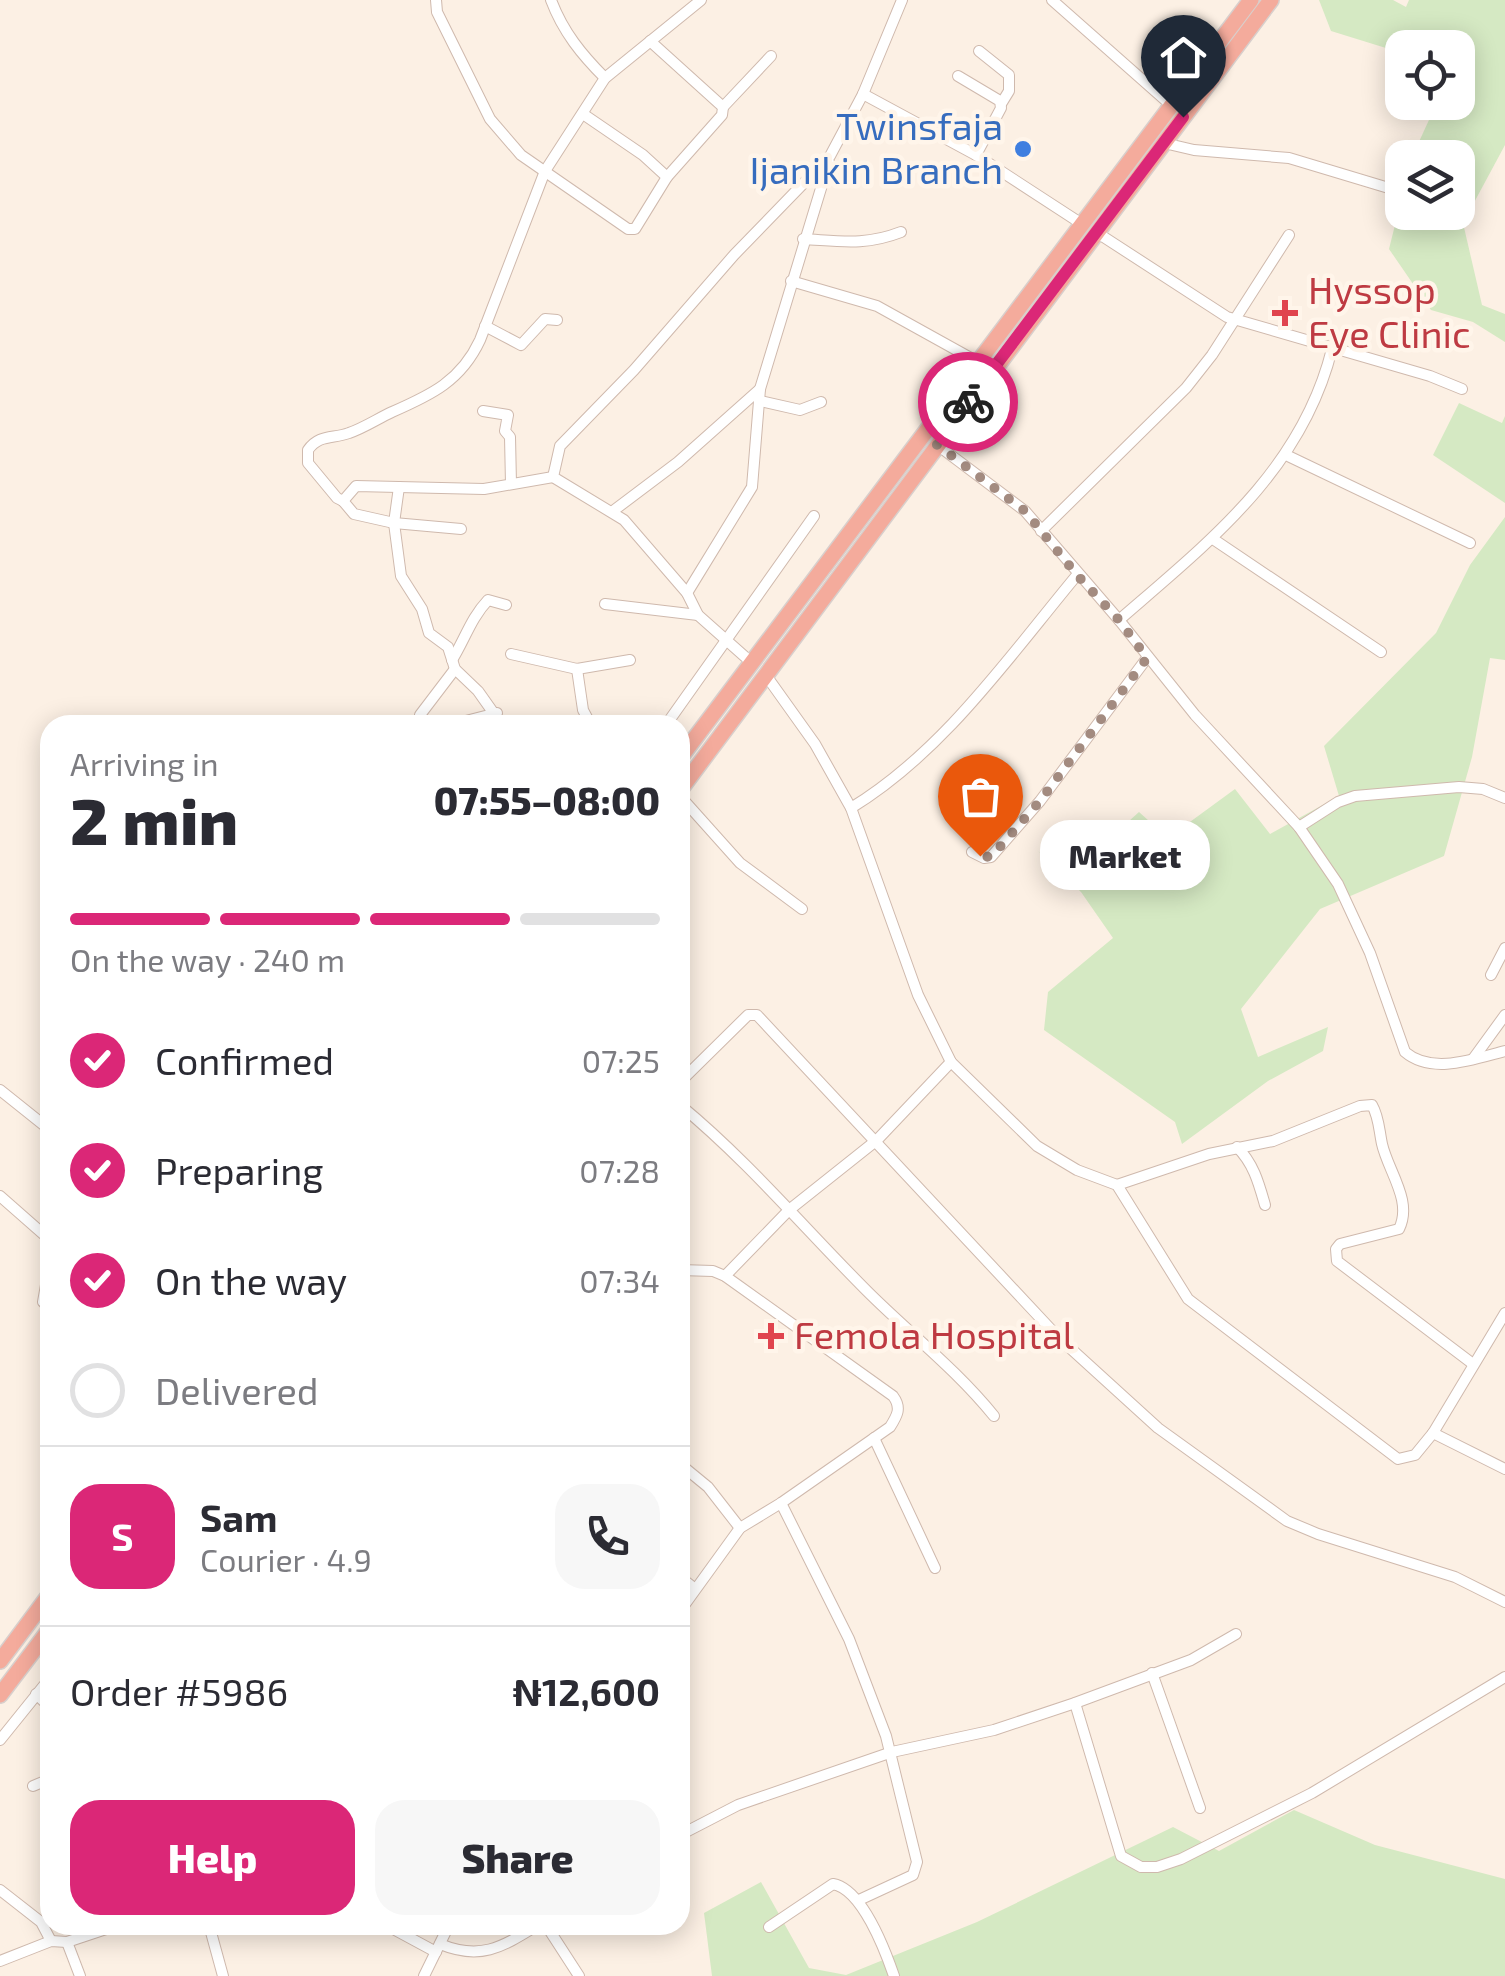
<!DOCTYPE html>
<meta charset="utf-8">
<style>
body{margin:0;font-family:"Exo 2",sans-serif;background:#f7f7f7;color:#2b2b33;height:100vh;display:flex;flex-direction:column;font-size:38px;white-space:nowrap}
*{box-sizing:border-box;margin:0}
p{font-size:32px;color:#7c7c81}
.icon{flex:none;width:55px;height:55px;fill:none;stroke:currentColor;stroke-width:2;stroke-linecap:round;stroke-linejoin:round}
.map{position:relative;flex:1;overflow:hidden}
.sheet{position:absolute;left:40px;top:715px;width:650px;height:1220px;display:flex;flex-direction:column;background:#fff;border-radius:30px;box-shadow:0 5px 25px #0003}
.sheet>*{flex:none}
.tools{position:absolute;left:1385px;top:30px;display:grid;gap:20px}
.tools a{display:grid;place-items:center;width:90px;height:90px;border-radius:20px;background:#fff;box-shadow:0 5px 25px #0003;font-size:50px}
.pin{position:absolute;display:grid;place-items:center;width:85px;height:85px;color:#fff;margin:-102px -42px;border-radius:50% 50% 50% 0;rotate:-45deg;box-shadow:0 0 10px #0007}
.pin .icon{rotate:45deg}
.courier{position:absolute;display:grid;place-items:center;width:100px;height:100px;margin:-50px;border:8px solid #db2777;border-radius:50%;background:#fff;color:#222;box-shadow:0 2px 12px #0007}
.bubble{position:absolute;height:70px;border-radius:30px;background:#fff;box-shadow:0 5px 25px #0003;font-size:32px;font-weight:800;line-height:70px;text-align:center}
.overview em{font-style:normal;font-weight:800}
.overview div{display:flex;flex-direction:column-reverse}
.overview{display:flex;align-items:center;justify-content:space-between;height:170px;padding:0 30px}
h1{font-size:65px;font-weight:800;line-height:75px}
.bar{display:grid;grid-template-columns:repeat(4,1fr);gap:15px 10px;align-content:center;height:120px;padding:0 30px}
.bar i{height:12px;border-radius:8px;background:#e1e1e2}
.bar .current{background:#db2777}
.bar p{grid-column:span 4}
.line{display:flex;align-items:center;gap:25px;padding:0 30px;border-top:2px solid #e1e1e2}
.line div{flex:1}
.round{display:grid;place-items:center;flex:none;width:105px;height:105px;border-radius:30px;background:#f7f7f7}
ol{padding:0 30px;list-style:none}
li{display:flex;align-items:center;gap:30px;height:110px}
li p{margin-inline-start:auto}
li .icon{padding:10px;border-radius:50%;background:#db2777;color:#fff;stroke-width:4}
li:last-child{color:#7c7c81}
li i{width:55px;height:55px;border:5px solid #e1e1e2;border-radius:50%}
.action{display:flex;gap:20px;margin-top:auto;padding:20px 30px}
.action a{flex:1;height:115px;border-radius:30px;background:#db2777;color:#fff;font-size:40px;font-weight:800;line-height:115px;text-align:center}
.action a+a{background:#f7f7f7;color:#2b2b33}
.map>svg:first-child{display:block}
</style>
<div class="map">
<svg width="1505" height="1976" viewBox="0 0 1505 1976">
<rect width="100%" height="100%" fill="#fcf0e4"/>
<g fill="#d5e9c3">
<path d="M1319,0H1393L1406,7L1409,0H1505V145L1463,223L1482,305L1505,314V342L1473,322L1431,310L1389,249L1402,197V212H1458V158L1412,157L1434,109L1432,103L1458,102V48H1402V53L1331,31Z"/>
<path d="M1459,403L1502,423L1505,416V503L1433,455Z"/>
<path d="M1505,517V660L1490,658L1472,757L1444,856L1320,909L1241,1009L1258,1057L1328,1027L1323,1051L1268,1081L1182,1144L1175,1122L1044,1030L1048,992L1113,938L1081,892L1038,851L1069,875L1139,812L1168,838L1235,789L1270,834L1339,796L1324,746L1436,633L1470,565Z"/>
<path d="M1294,1810L1375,1845L1505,1879V1976H712L704,1913L761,1882L809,1968L846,1975L977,1922L1173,1827L1219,1851Z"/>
</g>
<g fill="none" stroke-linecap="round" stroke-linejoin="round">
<defs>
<g id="minor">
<path d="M436,0L437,12L490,119L521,155L628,229H635L667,177L643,155L583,114"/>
<path d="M551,0C563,32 582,55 605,78"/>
<path d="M1052,0L1172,106"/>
<path d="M650,41L723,107L722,115L667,177"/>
<path d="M979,51L1009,75V91L1001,104"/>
<path d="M958,76L1000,101L1001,108L976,155"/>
<path d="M863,94L976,155L1082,224"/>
<path d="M723,107L771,56"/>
<path d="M1164,143L1194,150L1289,158L1402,192"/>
<path d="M1096,232L1227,317L1430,376L1462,389"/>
<path d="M803,239C840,241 865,246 901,232"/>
<path d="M791,281L877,306L978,362"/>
<path d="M485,326L521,345L545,319L557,320"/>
<path d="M760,401L800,410L821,402"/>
<path d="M483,411L508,415L505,431L510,437L511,484"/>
<path d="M936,444L1025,511L1119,620L1195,715L1299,827L1338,884L1370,953L1405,1052C1432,1075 1474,1059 1505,1051"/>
<path d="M1286,455L1470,543"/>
<path d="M553,477L484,489L356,486L343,501L337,498L308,463V450C319,434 333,439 349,433C364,428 377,419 392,412C431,395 461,381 480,340L545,171L605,78L701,0"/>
<path d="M399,487L394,523L401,576L422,609L429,633L448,647L455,669L478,691L502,725"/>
<path d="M343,501L354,514L394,523L461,529"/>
<path d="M613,511L678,462L760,389"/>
<path d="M1041,531L1186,388L1212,355L1289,235"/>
<path d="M1213,539L1381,652"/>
<path d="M687,593L752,487L760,389L829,162"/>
<path d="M605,604L698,615"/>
<path d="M1119,620C1209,542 1302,470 1332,349"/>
<path d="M511,654L577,669L630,660"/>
<path d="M452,660C465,639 471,618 488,600L506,605"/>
<path d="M752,663L698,615L687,593L624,520L553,477L560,446L634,370L734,255L830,156L863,94L902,0"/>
<path d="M577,669L583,710L591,725"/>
<path d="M765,674L815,744L851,808L918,995L951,1062L1037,1146L1077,1170L1117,1185L1188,1299L1398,1459L1415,1455L1433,1433L1505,1313"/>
<path d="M419,725L420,715L455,669"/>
<path d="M450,725L497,713"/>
<path d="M666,725L814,516"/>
<path d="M680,796L740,863L802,909"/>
<path d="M851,808C943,752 1008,658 1077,575"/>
<path d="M1299,827L1338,802L1355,796L1459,787L1483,789L1505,798"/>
<path d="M972,852L984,858L991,857L1040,801L1147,658"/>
<path d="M1491,975L1505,948"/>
<path d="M1473,1059L1505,1015"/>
<path d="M680,1082L748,1015H757L1058,1337L1158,1428L1287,1521L1318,1534L1455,1577L1505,1602"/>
<path d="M0,1090L50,1130"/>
<path d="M680,1105C748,1161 805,1229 867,1291C909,1333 956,1369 994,1416"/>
<path d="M1237,1147C1254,1164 1259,1184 1265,1205"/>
<path d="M1117,1185L1209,1154L1273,1141L1360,1106L1372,1105C1379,1117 1379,1130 1382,1144C1388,1171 1413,1201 1399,1229L1340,1244L1336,1249L1337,1261L1473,1364"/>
<path d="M0,1196L50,1240"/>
<path d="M680,1270L713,1271L725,1276L893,1396C902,1408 897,1416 890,1427L781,1503L740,1528L680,1611"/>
<path d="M725,1276L789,1210L877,1140L951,1062"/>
<path d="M43,1302L50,1262"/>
<path d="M49,1426L50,1427"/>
<path d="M1433,1433L1505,1469"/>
<path d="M874,1438L935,1568"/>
<path d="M680,1464L708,1487L740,1528"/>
<path d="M781,1503L849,1639L886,1736L917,1862L913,1875L859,1900"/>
<path d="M680,1577L695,1589"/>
<path d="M1152,1673L1200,1808"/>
<path d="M36,1694L50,1707"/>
<path d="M1075,1703L1121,1856L1141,1867H1157L1181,1859L1312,1793L1505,1677"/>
<path d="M0,1740L50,1678"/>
<path d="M33,1786L50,1779"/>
<path d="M50,1808V1839"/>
<path d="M680,1835L738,1805L892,1752L994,1730L1075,1703L1191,1660L1236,1634"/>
<path d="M0,1890L41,1922L51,1941"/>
<path d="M209,1925L223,1976"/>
<path d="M386,1925L436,1952"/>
<path d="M546,1925L579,1976"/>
<path d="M769,1927L833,1884C862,1889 885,1950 894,1976"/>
<path d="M67,1942L80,1976"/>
<path d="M440,1944C481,1961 502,1947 538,1925"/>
<path d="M0,1961L51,1941L67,1942L118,1925"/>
<path d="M424,1976L449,1925"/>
</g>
<g id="highway">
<path d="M680,758L1251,0"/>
<path d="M680,790L1271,0"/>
<path d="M0,1661L50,1594"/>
<path d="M0,1695L50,1629"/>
</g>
</defs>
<use href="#minor" stroke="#cfb9ad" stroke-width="12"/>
<use href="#highway" stroke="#d8cfcc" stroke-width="18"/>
<use href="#minor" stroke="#fff" stroke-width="10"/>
<use href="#highway" stroke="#f4ab9c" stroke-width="15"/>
</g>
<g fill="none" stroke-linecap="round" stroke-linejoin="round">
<path stroke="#a38b80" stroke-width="10" stroke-dasharray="0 18" d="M968,402L936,444L1025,511L1077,575L1119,620L1147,658L1040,801L991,857L980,856"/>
<path stroke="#db2777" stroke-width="12" d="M968,402L1183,117"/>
</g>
<circle fill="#3f7fe0" stroke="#fff5ea" stroke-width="4" cx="1023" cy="149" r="10"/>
<g fill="#e0444e" stroke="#fff5ea" stroke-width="4">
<path d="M1280 298h10v10h10v10h-10v10h-10v-10h-10v-10h10z"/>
<path d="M766 1321h10v10h10v10h-10v10h-10v-10h-10v-10h10z"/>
</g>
<g text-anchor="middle" stroke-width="9" stroke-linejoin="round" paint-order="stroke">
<g font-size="38" fill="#366cbe" stroke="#fff5ea" text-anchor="end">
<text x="1003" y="140">Twinsfaja<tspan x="1003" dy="44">Ijanikin Branch</tspan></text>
</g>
<g font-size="38" fill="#be3a42" stroke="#fff5ea" text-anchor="start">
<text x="1308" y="304">Hyssop<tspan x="1308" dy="44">Eye Clinic</tspan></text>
<text x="794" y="1349">Femola Hospital</text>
</g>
</g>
</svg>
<div class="tools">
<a><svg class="icon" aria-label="locate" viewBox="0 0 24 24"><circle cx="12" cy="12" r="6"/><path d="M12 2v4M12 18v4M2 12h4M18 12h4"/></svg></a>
<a><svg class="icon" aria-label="layers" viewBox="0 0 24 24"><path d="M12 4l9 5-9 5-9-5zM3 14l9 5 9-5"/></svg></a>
</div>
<div class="pin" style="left:980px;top:856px;background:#ea580c"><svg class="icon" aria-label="bag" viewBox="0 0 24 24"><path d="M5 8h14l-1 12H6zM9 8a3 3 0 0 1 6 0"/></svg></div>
<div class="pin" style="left:1183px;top:117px;background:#1f2937"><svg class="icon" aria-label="home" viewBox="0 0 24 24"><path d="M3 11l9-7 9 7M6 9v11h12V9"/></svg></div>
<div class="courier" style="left:968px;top:402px"><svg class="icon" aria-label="bike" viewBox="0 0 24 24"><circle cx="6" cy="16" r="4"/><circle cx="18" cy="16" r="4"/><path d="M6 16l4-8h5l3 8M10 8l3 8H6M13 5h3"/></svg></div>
<div class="bubble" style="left:1040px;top:820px;width:170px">Market</div>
<section class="sheet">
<div class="overview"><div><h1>2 min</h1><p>Arriving in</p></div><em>07:55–08:00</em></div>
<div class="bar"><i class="current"></i><i class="current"></i><i class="current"></i><i></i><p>On the way · 240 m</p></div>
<ol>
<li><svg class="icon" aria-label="check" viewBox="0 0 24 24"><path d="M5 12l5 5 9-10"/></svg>Confirmed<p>07:25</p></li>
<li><svg class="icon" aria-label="check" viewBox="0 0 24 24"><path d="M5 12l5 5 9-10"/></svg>Preparing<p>07:28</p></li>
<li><svg class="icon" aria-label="check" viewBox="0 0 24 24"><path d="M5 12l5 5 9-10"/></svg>On the way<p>07:34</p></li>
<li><i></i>Delivered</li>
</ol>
<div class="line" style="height:180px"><b class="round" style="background:#db2777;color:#fff">S</b><div><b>Sam</b><p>Courier · 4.9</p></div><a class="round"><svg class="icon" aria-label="phone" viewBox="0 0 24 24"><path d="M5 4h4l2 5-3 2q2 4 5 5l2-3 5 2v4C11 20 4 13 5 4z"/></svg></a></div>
<div class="line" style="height:130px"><div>Order #5986</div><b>₦12,600</b></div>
<div class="action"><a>Help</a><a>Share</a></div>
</section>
</div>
